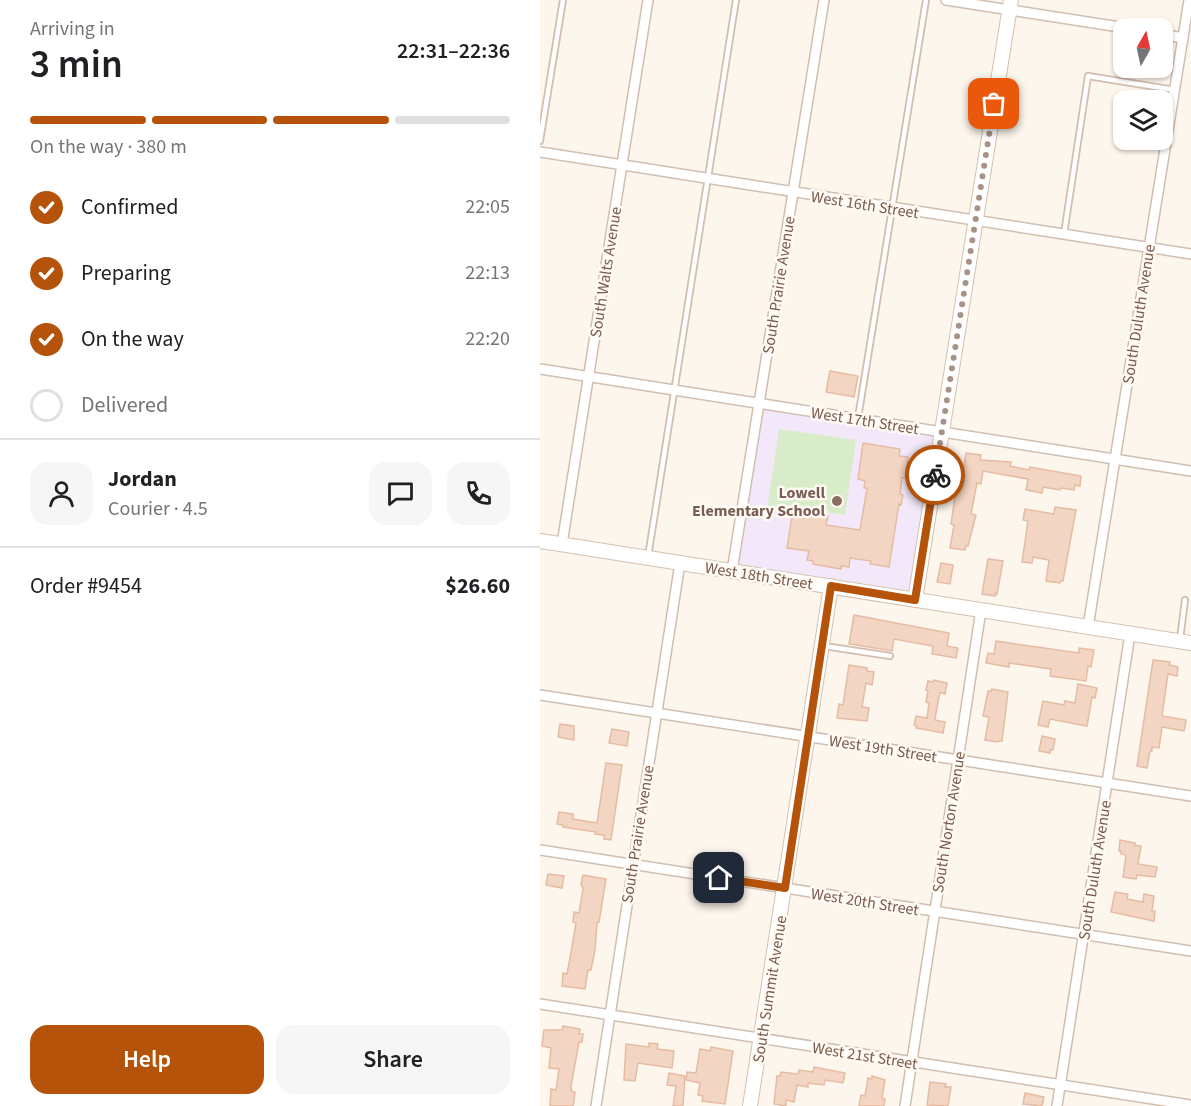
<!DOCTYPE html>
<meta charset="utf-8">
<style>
body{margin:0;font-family:"Source Sans 3",sans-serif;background:#f6f6f6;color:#202124;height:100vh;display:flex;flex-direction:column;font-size:22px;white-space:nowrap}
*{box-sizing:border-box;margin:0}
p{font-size:20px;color:#757577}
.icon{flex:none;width:33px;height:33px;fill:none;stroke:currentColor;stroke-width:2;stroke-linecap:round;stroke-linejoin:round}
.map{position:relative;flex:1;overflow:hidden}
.details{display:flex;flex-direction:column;background:#fff;width:540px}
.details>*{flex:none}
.needle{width:39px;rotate:9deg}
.buttons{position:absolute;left:573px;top:18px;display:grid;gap:12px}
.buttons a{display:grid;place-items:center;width:60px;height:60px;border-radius:12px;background:#fff;box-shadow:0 2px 4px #0004;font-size:30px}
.pin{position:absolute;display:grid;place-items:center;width:51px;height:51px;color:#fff;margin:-26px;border-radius:12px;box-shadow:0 3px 9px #0006}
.courier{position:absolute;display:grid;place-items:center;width:60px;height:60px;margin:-30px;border:4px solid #b45309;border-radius:50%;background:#fff;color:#222;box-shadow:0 2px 8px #0007}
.overview em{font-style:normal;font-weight:600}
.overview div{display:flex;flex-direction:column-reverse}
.overview{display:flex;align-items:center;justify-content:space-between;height:102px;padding:0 30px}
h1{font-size:39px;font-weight:600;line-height:45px}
.bar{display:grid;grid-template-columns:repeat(4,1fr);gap:9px 6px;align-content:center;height:72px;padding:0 30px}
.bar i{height:8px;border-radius:4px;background:#e0e0e0}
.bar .selected{background:#b45309}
.bar p{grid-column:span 4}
.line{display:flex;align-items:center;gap:15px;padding:0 30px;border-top:2px solid #e0e0e0}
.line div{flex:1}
.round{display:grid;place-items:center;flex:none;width:63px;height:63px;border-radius:18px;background:#f6f6f6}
ol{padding:0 30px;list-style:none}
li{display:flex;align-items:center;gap:18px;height:66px}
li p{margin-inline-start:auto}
li .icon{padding:6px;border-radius:50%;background:#b45309;color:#fff;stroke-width:4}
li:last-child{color:#757577}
li i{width:33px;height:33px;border:3px solid #e0e0e0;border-radius:50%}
.primary-button{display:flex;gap:12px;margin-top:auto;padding:12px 30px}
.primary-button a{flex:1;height:69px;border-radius:18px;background:#b45309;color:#fff;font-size:24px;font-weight:600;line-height:69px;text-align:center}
.primary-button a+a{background:#f6f6f6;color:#202124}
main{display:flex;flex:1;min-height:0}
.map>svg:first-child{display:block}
</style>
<main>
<section class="details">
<div class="overview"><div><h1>3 min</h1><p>Arriving in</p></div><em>22:31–22:36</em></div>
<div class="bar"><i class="selected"></i><i class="selected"></i><i class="selected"></i><i></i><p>On the way · 380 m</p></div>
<ol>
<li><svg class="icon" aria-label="check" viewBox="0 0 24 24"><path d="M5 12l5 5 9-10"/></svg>Confirmed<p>22:05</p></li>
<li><svg class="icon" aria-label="check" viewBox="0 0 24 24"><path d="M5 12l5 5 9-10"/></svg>Preparing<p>22:13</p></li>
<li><svg class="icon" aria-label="check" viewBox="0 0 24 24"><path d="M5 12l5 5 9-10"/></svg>On the way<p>22:20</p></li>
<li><i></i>Delivered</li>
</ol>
<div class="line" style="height:108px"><a class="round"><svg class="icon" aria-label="person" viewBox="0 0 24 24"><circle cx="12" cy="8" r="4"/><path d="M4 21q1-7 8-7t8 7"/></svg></a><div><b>Jordan</b><p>Courier · 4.5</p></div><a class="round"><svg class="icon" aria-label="chat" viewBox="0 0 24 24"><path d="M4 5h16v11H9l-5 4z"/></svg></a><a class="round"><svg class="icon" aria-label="phone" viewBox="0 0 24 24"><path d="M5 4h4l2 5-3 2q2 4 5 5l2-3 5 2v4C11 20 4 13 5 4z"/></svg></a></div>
<div class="line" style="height:78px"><div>Order #9454</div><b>$26.60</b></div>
<div class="primary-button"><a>Help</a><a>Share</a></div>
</section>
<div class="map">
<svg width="651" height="1106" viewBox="0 0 651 1106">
<rect width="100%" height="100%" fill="#fdf6ec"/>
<path fill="#f3e8fa" d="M220,403L401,432L375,600L192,571Z"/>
<path fill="#d8ecc9" d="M239,429L316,440L305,515L288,513V509L257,505L255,514L227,510Z"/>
<g fill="#f3d5c3" stroke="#e6bba3" stroke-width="1.5">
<path d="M290,371L318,376L314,397L286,392Z"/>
<path d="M323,443L360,449L359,456L368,457L365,478H362L360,494L363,495L361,505L359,504L349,567L330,564L331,561L310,558L309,567L301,566V569L273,564V561L267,560L269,551L247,548L252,516L264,518V515L270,516V513L288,516L286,525L320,530L327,488H324L325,481L318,479Z"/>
<path d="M426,453L441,455L440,460L471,462L470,466L489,470L490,467L541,476L540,486L535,485L534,490L521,488L520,490L503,487L502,493L486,490L488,479L443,471L441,484L437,483L431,514L436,515L428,546H426L425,550L410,548L414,525L411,524L414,503L419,471L423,472Z"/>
<path d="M515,507L536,510L523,581H521L520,583L506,581L509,560L493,557L492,563L482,562L488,521L483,520L485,509L514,514Z"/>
<path d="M448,559L463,561L457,594L456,593L455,596L442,594Z"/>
<path d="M401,563L413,565L410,584L397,582Z"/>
<path d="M314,615L409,633L407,646L418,648L416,658L392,654L393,646L354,639L352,651L309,644Z"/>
<path d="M456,641L539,653V648L554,650L551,667L548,666L546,681L510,676L511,669L469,663V667L446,663L448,653L454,654Z"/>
<path d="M613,660L630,662L629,665L638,667L637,676L628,674L622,716L646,720L644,731L622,727L619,748L612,747V751H610L607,768L597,766Z"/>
<path d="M309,665L327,668V671L334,672L332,685L326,683L322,707L329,708L327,721L297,718L299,704L303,705Z"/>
<path d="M394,680L407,683L405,694L400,692L395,718V720L405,722L403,733L376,728L377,726L374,725L376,716L387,718L389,703L386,702L388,691L386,690L388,681L393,682Z"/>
<path d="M538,684L557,688L555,698L552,697L547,726L510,719L508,727L498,725L503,701L524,705L525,701L535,703Z"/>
<path d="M452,689L468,692L462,741H459L458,742L445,740L449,717L443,716L448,691H451Z"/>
<path d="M20,724L34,726V740L18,737Z"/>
<path d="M72,729L89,732L87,746L69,743Z"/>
<path d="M502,736L515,739L513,750H510V753L499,751Z"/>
<path d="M66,763L82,765L71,840L64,839V835L55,834L56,832L23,827V825L17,824L19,812L33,814V819L57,823Z"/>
<path d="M580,840L595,843V845L601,846L598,864L617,867L615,877L597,875L596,879L583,877L586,855L581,854V851H579Z"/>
<path d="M8,874L24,876L22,888L6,885Z"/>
<path d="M43,875L66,879L59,922L57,923L55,950L51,970H48L45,989L22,986L23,973L27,974L30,958L36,923L33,922L34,912L39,913L43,889L41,884Z"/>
<path d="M575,892L588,894L587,899L603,902L604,894L614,896L612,911H615L614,921L571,912Z"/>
<path d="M23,1026L40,1029L39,1034H43L42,1042H39L31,1086L32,1092H35L34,1101L33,1106H10L11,1089L16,1090L19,1069L9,1068L11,1048L2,1046L4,1030H22Z"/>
<path d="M109,1043L118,1044L117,1049L134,1051L132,1068L98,1063L95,1081L84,1080L86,1044L109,1047Z"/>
<path d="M171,1047L193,1051L185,1104L162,1101L163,1096L158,1095L160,1083L146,1080L147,1072L156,1073L160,1049L170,1051Z"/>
<path d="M274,1067L305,1073L303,1083L285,1080L284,1085L268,1083V1087L257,1085L254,1102L246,1100V1106L234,1104L237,1076H240L241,1072L258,1074L259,1070L273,1072Z"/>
<path d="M129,1073L145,1076L143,1106H133L136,1086L127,1085Z"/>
<path d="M332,1076L345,1080L342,1098L345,1099L344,1106H319L321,1095L325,1096L328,1078L332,1079Z"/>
<path d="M390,1082L406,1084L405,1087H411L408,1106L387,1105Z"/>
<path d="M485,1093L504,1097L502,1106L483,1104Z"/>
</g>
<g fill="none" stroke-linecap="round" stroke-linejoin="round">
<defs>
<g id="lane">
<path d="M0,141L23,0"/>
<path d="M524,234L548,76L635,90"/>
<path d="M318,418L386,0"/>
<path d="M108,557L196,0"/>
<path d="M640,639L645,600"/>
<path d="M284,646L350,656"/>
</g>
<g id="street">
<path d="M406,0L586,28"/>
<path d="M622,34L643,38"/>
<path d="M0,152L651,254"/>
<path d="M0,369L651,471"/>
<path d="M22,544L108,0"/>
<path d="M192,571L284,0"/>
<path d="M548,627L649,0"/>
<path d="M0,695L651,796"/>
<path d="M0,850L651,951"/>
<path d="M0,1004L651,1105"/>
<path d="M56,1106L140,563"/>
<path d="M365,1106L441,610"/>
<path d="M517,1106L590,634"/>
</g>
<g id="secondary">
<path d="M0,541L651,643"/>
<path d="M375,600L471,0"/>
<path d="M210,1106L291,586"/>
</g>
</defs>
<use href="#lane" stroke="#d1beb0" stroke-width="8"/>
<use href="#street" stroke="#d1beb0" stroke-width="12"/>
<use href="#secondary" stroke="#d6c0b0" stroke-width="16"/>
<use href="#lane" stroke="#fff" stroke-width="4.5"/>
<use href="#street" stroke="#fff" stroke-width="9"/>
<use href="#secondary" stroke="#fff" stroke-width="14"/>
</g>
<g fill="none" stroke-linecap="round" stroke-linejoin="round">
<path stroke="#a89285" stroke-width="6" stroke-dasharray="0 10.8" d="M395,475L454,104"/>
<path stroke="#b45309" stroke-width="8" d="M179,878L245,888L291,586L375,600L395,475"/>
</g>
<circle fill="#8d6e63" stroke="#fffaf3" stroke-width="2" cx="297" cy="501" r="6"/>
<g text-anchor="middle" stroke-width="5" stroke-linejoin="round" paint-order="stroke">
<g font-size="16" fill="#7a5c4d" stroke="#fffaf3">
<text transform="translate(325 204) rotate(9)" y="6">West 16th Street</text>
<text transform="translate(65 272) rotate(-81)" y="6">South Walts Avenue</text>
<text transform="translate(238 285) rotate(-81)" y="6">South Prairie Avenue</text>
<text transform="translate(598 314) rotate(-81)" y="6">South Duluth Avenue</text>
<text transform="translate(325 420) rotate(9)" y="6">West 17th Street</text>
<text transform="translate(219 575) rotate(9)" y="6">West 18th Street</text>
<text transform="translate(343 748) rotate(9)" y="6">West 19th Street</text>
<text transform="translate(408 822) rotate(-81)" y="6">South Norton Avenue</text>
<text transform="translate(97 834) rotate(-81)" y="6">South Prairie Avenue</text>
<text transform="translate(554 870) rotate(-81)" y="6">South Duluth Avenue</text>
<text transform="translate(325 901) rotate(9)" y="6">West 20th Street</text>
<text transform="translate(229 989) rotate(-81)" y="6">South Summit Avenue</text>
<text transform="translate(325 1055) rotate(9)" y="6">West 21st Street</text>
</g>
<g font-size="16" font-weight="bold" fill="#785e54" stroke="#fffaf3" text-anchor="end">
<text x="285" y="498">Lowell<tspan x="285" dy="18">Elementary School</tspan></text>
</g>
</g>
</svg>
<div class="buttons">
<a><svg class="needle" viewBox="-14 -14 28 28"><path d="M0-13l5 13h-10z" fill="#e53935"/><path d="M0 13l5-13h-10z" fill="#757577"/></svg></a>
<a><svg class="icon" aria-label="layers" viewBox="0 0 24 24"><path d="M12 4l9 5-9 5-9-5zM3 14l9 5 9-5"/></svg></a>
</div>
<div class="pin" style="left:454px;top:104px;background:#ea580c"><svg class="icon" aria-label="bag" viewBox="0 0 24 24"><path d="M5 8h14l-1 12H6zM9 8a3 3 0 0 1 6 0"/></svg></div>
<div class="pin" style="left:179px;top:878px;background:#1f2937"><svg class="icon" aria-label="home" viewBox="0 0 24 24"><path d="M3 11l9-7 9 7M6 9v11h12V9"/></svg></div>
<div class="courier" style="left:395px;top:475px"><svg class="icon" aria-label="bike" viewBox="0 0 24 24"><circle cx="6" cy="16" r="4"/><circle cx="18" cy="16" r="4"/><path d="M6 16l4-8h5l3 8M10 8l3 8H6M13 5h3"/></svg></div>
</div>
</main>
